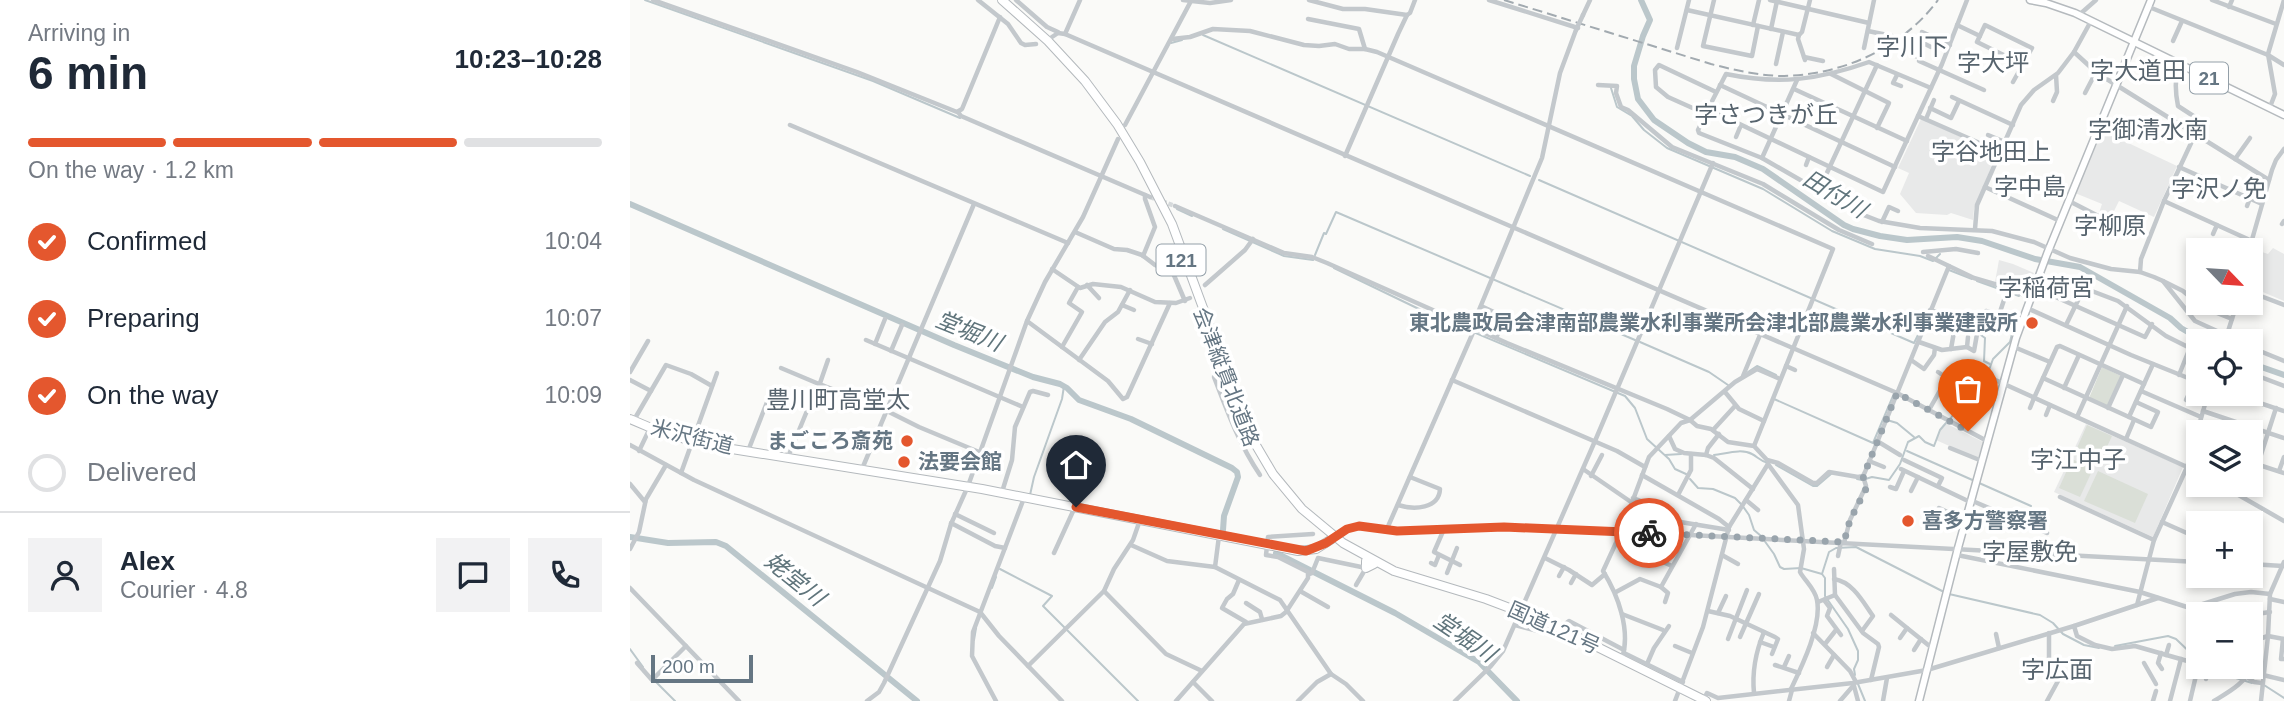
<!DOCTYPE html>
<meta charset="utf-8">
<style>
body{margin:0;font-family:Arial,"Noto Sans JP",sans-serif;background:#f2f2f3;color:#1f2937;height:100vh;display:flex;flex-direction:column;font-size:26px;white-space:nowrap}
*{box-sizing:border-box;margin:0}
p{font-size:23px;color:#747a83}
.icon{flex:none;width:38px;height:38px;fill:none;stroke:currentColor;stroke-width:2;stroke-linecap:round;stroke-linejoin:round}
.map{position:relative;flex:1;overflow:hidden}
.details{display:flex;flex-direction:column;background:#fff;width:630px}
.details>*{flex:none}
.needle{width:46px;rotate:115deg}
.tools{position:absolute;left:1556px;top:238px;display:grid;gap:14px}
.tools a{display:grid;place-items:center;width:77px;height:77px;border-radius:0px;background:#fff;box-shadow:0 4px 10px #0003;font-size:35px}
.scale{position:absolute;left:21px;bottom:18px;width:102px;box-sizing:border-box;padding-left:7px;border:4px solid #657683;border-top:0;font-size:19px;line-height:24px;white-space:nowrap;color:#657683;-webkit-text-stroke:5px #fff;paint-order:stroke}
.pin{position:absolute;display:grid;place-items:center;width:60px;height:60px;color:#fff;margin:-72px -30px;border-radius:50% 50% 50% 0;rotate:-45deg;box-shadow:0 0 7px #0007}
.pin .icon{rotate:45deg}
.courier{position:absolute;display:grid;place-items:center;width:70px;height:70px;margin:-35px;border:5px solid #e4572e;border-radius:50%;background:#fff;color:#222;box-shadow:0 2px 9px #0007}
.overview em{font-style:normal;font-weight:700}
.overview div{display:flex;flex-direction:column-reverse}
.overview{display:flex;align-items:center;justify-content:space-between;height:119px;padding:0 28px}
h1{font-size:46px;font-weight:700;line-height:52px}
.bar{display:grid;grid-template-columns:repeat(4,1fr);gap:10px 7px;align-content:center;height:84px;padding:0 28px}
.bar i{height:9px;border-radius:5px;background:#e0e1e3}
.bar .on{background:#e4572e}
.bar p{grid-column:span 4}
.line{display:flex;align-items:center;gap:18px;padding:0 28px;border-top:2px solid #e0e1e3}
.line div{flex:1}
.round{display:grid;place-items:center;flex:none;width:74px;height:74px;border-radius:0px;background:#f2f2f3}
ol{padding:0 28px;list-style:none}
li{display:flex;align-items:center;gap:21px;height:77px}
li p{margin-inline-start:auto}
li .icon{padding:7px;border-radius:50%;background:#e4572e;color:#fff;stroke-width:4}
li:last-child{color:#747a83}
li i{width:38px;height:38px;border:4px solid #e0e1e3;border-radius:50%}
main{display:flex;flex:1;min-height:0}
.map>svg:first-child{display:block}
</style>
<main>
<section class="details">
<div class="overview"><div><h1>6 min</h1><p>Arriving in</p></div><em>10:23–10:28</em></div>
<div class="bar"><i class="on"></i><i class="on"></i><i class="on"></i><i></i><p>On the way · 1.2 km</p></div>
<ol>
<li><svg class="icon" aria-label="check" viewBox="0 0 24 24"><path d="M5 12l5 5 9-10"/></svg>Confirmed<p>10:04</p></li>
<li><svg class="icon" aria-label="check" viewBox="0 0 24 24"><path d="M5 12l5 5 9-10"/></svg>Preparing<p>10:07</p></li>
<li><svg class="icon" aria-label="check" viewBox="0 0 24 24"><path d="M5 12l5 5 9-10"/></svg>On the way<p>10:09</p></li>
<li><i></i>Delivered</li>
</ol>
<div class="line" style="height:126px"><a class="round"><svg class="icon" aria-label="person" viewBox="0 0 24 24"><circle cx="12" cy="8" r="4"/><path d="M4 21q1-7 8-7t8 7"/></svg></a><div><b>Alex</b><p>Courier · 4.8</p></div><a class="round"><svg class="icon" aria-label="chat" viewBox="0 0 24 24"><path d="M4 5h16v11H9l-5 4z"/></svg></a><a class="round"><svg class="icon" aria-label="phone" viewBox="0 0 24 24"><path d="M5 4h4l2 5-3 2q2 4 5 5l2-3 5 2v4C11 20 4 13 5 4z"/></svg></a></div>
</section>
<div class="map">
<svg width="1654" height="701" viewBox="0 0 1654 701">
<rect width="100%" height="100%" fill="#fafaf8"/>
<g fill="#e8e9e9">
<path d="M1291,119L1365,152L1366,155L1344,209L1343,220L1321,213L1317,215L1286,213L1270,194L1279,173L1268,168Z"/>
<path d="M1475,132L1547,166L1524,217L1489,201L1480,219L1469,213L1472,204L1445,193L1471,135Z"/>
<path d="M1643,248L1654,254V301L1621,287V277L1626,258H1628L1632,252L1638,254Z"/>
<path d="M1369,260L1383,264L1404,273L1396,295L1365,282Z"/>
<path d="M1317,424L1353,442L1348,459L1306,440L1313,425Z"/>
<path d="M1456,424L1553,467L1523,537L1424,492Z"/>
</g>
<g fill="#dadfd7">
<path d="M1472,367L1491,376L1478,406L1459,398Z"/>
<path d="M1457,425L1482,436L1468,466L1444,455Z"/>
<path d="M1442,459L1463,469L1450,497L1429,488Z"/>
<path d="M1468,471L1518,494L1505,523L1454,501Z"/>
</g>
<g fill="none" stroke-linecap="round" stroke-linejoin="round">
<g stroke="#bbc7cb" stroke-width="2">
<path d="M15,0L243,81L330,118"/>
<path d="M573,35L900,176"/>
<path d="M541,43L552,40"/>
<path d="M981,88L987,107L1002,116L1014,130L1037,148L1133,189L1202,231L1245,249L1290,256L1303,261L1310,254"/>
<path d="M909,180L1284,343L1294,323"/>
<path d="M547,209L562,216"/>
<path d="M593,229L654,256L683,260"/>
<path d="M685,255L694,233L696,234L706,212L1005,340"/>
<path d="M704,268L791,310L995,396L1005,408L1017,439L1039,459L1045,469L1056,474"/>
<path d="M1319,270L1342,279"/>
<path d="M1347,281L1389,296"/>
<path d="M1299,319L1344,330L1355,338L1354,361L1360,364"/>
<path d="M1010,342L1079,372L1098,385"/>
<path d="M1118,372L1127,366L1146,375"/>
<path d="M1144,399L1243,443L1263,396"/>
<path d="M1320,419L1351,378L1359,370L1363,359L1380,342L1384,326"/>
<path d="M1257,420L1267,423L1284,437"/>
<path d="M1277,451L1401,506"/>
<path d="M1035,455L1051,454"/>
<path d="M1084,455C1095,454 1111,448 1122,454C1128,457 1130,461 1138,463"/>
<path d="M1146,465L1183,486H1187L1201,474"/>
<path d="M1060,479L1068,488L1083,489L1105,498L1112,505L1119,515L1124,530L1131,536L1144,554L1150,567L1154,569L1171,568L1192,574"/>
<path d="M1227,479L1232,480L1242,477L1259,480L1270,464L1278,442L1289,436L1295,442L1304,446L1310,430L1316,423"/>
<path d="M400,495L404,477L432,399L434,386"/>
<path d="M370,569L422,596L413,606L508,701"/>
<path d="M362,588L366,577"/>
<path d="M1319,594L1410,615L1423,623L1433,634L1454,645L1469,648"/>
<path d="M344,640L346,628"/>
<path d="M1485,646L1538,636L1546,639L1568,660"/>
<path d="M0,649L13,667"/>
<path d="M1577,669L1622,683"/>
<path d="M1225,675L1224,669L1228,660V651L1218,629L1195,596V578L1192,574L1199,552L1206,548L1226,547L1314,592"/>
<path d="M24,680L45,701"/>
<path d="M1228,684L1235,701"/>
<path d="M1634,685L1654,698"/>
</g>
<g stroke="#bbc7cb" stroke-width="6">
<path d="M1011,0L1020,20L1013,36L1004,66V79L1008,99L1024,120L1058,143L1076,152L1105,157L1133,169L1214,225L1223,229L1250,236L1277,240L1327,237L1352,241L1405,259L1450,267L1540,318L1551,328L1573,341"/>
<path d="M0,204L324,345L403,377L430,384L437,388L449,400L501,419L602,468L607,472L608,477L594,516L593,530"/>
<path d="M1620,363L1654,375"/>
<path d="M0,537L38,543L86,542L96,546L287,701"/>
<path d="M646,553L765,613L849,662L887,701"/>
</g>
<path stroke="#d5d9db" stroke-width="4.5" stroke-dasharray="4.5 2" stroke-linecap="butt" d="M520,197L545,206"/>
<defs>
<g id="major">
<path d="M1400,0L1416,3L1445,13L1654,115"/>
<path d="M1289,701L1328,548L1386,338L1417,254L1521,0"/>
</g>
<g id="highway">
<path d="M372,0L418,41L455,81L487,124L510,162L542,224L620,435L643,474L672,509L713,543L764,571L856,599L919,623L1076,701"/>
<path d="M0,419L33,433L77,445L352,489L668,551L686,549L705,537"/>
<path d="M736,561V568L744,564"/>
</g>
</defs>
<use href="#major" stroke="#b5babe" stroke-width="9"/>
<use href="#highway" stroke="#b4b9bd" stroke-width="10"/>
<g stroke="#c3c8cc" stroke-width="4.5">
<path d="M23,0L227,72L327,112L332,109L370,17"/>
<path d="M348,0L378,24L391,43L395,45L406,44"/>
<path d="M386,0L417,27L428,32"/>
<path d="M553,0L580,3L601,0"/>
<path d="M679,0L713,9H735L777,15"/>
<path d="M859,0L948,28"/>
<path d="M1084,0L1073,46L1122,56L1128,26"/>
<path d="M1140,0L1239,23"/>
<path d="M1582,0L1646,24"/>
<path d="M1519,7L1638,55L1654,65"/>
<path d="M1599,7L1602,0"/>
<path d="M1057,10L1169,35L1172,32L1180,0"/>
<path d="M953,15L960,0"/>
<path d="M1449,15L1466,0"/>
<path d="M678,19L729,29L735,49"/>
<path d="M1123,25L1129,0"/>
<path d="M1327,25L1350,36"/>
<path d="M1141,29L1147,1"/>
<path d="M1238,31L1262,36"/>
<path d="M1292,32L1320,45"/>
<path d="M435,34L450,0"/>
<path d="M1169,35L1168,39L1175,60"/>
<path d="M422,37L428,33L435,34L1267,393L1357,441"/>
<path d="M542,39L560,37L583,29L620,31L674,45L689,46L705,44L719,49H735L747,52L1203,249L1124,446"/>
<path d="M1543,41L1552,21"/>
<path d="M1291,42L1301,47"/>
<path d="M1047,48L1059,0"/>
<path d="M1234,48L1244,0"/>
<path d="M1269,49L1290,58L1289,61L1354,90"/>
<path d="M1444,52L1467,73L1639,180"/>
<path d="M1174,57L1193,61"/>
<path d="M1146,64L1153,32"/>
<path d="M1201,74L1259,103L1247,128"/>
<path d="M1267,75L1263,83L1271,86"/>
<path d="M1383,82L1402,48L1355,25L1347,42L1392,64"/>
<path d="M968,85L987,86L986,93L991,107L998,110L1042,147L1133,184L1209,230L1242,244"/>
<path d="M1090,85L1265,167"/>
<path d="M1164,89L1277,141"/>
<path d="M1086,92L1029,65L1025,70L1026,87L1038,97L1076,114L1078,109L1253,192L1312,64L1337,0"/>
<path d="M1455,93L1466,72"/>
<path d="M1322,97L1383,125"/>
<path d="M1423,101L1427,92L1426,75"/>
<path d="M1640,107L1645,94L1638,54L1654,0"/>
<path d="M1300,108L1321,118L1329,101"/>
<path d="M1078,109L1096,74C1149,85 1188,80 1239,62L1301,88"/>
<path d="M328,112L331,116L520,197"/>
<path d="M1076,114L1068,130L1069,133L1132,158L1226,212L1249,221L1290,228L1362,231L1404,242L1440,258L1481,269L1510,272L1524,277L1533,281L1565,321L1609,341"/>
<path d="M1288,116L1370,152"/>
<path d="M1296,119L1304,100"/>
<path d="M160,125L438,243"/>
<path d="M495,125L561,1"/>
<path d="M1358,135L1375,142"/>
<path d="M1106,137L1111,125"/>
<path d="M715,156L768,34L777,15L780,13L785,0"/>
<path d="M1132,158L1167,80"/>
<path d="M1605,159L1620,138"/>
<path d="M1176,165L1179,157"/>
<path d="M1549,167L1632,204"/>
<path d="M1355,187L1430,221"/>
<path d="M1189,190L1247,65"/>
<path d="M1439,201L1480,222"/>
<path d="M1534,201L1622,241"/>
<path d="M545,206L654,253L682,257L697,263L877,343L1037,409L1060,420L1067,426L1081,429L1098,442L1124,446L1137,460L1148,463L1183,483H1187L1199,472L1228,477L1233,476"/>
<path d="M1617,206L1620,198"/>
<path d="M1252,222L1259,207L1268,211"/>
<path d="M1652,224L1654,221"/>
<path d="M1345,229L1347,205L1391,105L1404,90L1428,73L1444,52L1461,21"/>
<path d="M445,232L484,249L497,250L512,255L525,265L543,273L555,301"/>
<path d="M1583,234L1587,225"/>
<path d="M1619,250L1642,170L1646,160L1654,149"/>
<path d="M1293,252L1326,249L1348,253"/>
<path d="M513,256L525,227L515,199V195"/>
<path d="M1298,256L1344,278L1378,288L1400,298"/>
<path d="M422,269L450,288L463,284L491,287L525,302L546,303L560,298"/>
<path d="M1510,272L1511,259L1534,201L1570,124L1568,119L1548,106C1545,91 1544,77 1550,64"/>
<path d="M1533,281L1553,291L1572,307L1602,319"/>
<path d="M457,285L469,298"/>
<path d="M575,285L615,250L623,239"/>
<path d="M1454,288L1427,279L1419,294L1515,337L1522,324"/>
<path d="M1620,292L1654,305"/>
<path d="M492,305L504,310"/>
<path d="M851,306L868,314L874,320L866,338"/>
<path d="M1397,308L1501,355L1568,382"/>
<path d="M1300,310L1315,315L1322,316"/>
<path d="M1369,315L1356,311L1350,328L1361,331L1364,330L1378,288"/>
<path d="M397,321L478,381L493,399L497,397L540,303"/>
<path d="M1436,325L1454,288L1488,301L1536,336L1558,347L1559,350L1549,375"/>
<path d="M842,327L912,158L930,73L946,30"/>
<path d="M1294,327L1308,332"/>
<path d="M508,339L522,344"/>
<path d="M236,340L393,407"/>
<path d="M1595,341L1607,303"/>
<path d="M1289,342L1312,350L1337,347L1344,351L1347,334"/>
<path d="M245,344L255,319"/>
<path d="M432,347L452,312L439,303L448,287"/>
<path d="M1337,347L1338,337"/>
<path d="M1384,347L1420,362"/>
<path d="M1620,347L1654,361"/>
<path d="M1321,349L1325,326"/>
<path d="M261,351L272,325"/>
<path d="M449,360L475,322L488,312L500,290"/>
<path d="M1281,360L1294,369L1304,355L1305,348"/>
<path d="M1156,366L1165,370"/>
<path d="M151,368L189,384"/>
<path d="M601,370L604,369"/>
<path d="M0,372L18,341"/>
<path d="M1308,372L1338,392"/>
<path d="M1620,373L1654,386"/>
<path d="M1352,374L1568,472"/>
<path d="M587,376L584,377C597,411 609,444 630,475"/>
<path d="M1113,376L1130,335"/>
<path d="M1413,378L1499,417L1523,364"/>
<path d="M0,380L21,391"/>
<path d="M822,380L987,451L1015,467"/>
<path d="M189,386L198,360"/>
<path d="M1434,388L1449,355"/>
<path d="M1511,391L1571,417"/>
<path d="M1095,392L1109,409L1134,421"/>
<path d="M1603,394L1654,411"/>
<path d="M1404,398L1427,347L1430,346L1514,384"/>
<path d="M1556,400L1565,381"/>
<path d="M1400,408L1404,398"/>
<path d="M1478,408L1493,375"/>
<path d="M1299,410L1317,378"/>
<path d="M1573,411L1654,438"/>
<path d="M1416,415L1420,405"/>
<path d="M1447,417L1497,306"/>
<path d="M1499,417L1521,427L1528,412L1506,402"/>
<path d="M4,420L36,365L61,374L82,386"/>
<path d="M1083,430L1105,406"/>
<path d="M1616,432L1618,425"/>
<path d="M1039,436L1045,449L1054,453L1076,455L1084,458L1123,489"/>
<path d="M1496,439L1504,420"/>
<path d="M1247,441L1270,455"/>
<path d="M0,445L64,480L350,612L369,636L432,701"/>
<path d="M1320,448L1352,461"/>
<path d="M9,451L20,428"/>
<path d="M118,451L141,392"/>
<path d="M1076,455L1078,448L1089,434"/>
<path d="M158,457L186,389L192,385L257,411L289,427L349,452"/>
<path d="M1274,460L1312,478L1308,486"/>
<path d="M1239,461L1254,467"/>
<path d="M1620,462L1654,473"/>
<path d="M1138,464L1168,505L1174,549L1170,572C1175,581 1185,589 1187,600C1192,625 1172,666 1161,689"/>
<path d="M1628,464L1646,408"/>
<path d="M232,469L344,204"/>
<path d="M953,469L1001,502"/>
<path d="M1271,469L1338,501L1345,502L1417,533"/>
<path d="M1649,471L1654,457"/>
<path d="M51,473L87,373"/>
<path d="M1012,475L1089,519L1099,527"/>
<path d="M961,476L972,455"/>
<path d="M0,484L15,502"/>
<path d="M1591,485L1654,521"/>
<path d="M1260,487L1266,489L1274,471"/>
<path d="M1281,491L1288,477"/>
<path d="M372,492L382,460L385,427L400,392L403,391L418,395"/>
<path d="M1048,495L1061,470V454"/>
<path d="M1430,497L1524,540"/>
<path d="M1003,498L1030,508"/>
<path d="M1116,500L1128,510"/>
<path d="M768,505C784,510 809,509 810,489L780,477"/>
<path d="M1309,508L1336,521"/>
<path d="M325,514L364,533"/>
<path d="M994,521L1032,519L1099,530"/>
<path d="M1532,522L1568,538"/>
<path d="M321,523L365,546L375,548"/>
<path d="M814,529L804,552L830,565"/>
<path d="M756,531L845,328"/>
<path d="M705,536L717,529L728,526L767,531L874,527L928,528L1568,562"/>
<path d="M1214,543L1220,520L1236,486L1233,476L1235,472L1319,266"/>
<path d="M501,545L537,561L585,567L650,600L701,674L716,684L733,701"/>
<path d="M0,549L9,532L16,499L36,465"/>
<path d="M424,553L445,507"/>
<path d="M1092,555L1108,564"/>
<path d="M1327,555L1510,592L1560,608L1605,594L1621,592L1640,594"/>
<path d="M1208,556L1211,542"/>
<path d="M1022,557L1042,566"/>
<path d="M915,558L939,570L962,585L975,574"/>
<path d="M801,563L805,565L809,555"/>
<path d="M1620,564L1653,566"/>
<path d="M585,567L589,536"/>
<path d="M1204,569L1205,595"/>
<path d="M817,573L827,548"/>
<path d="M679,574L682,573L688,558L736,568L726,585"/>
<path d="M929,576L934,567"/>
<path d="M1204,579C1223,582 1233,602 1243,616L1232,631"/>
<path d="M609,580L603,594L597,599L592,608L616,622"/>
<path d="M941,583L946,574"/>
<path d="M1031,587L1038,593L1035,602"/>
<path d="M0,588L109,701"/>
<path d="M474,591L536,654L572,671"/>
<path d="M670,591L698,607"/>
<path d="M986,592L1010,579L1031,587L1066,524"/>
<path d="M1640,599L1654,602"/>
<path d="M1194,600L1200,608L1197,616L1211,635"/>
<path d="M1188,602L1205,595L1233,633L1248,644L1249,647L1241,680"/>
<path d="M616,603L630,612L632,619"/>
<path d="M1507,605L1524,540L1557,467L1578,394"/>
<path d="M1078,611L1100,616L1145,637L1148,639L1142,654"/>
<path d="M1088,613L1096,596"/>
<path d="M992,614L1033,630"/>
<path d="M1261,615L1277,628"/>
<path d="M1620,615L1640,612"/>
<path d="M885,625L912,632L924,626"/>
<path d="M1444,626L1447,636L1465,645L1482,649L1505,646L1568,664"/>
<path d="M930,628L939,621L994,650"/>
<path d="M1183,633L1220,671L1226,682"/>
<path d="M1366,634L1369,648"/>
<path d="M1110,637L1129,594"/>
<path d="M1270,638L1277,628L1302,648"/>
<path d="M1098,639L1117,590"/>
<path d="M1653,639L1651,659H1654"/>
<path d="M1130,642L1144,647"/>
<path d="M1620,642L1638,636L1654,639"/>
<path d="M1195,644L1206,630"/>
<path d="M1045,646L1062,653"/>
<path d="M1284,650L1291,639"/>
<path d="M994,653L1053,682"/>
<path d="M1531,653L1528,663L1532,669"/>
<path d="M1536,655L1539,645"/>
<path d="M992,659C1001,630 988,595 973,571L991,532L1019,457L1051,423L1060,420L1105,382L1127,369L1150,379"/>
<path d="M7,663L22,680L56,646"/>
<path d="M1514,663L1526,684"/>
<path d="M1017,664L1024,648L1039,626"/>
<path d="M1145,665L1169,673"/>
<path d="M398,666L474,591L484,569L503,540L510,520"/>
<path d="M1154,667L1159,656"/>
<path d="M1197,667L1204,655"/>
<path d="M1571,667L1577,672L1576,679"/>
<path d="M1633,675L1654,680"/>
<path d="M1617,677L1624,682L1632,683"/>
<path d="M563,682L582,701"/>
<path d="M1224,686L1228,701"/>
<path d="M1124,693C1122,673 1126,651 1134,632"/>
<path d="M1074,699L1077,693L1088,698L1223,683L1297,670L1444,626L1528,598"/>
<path d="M237,701L249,692L254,683L310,561L321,524L338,486L397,321L415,282L453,217L488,139"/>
<path d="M366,701L342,656L343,632L394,498"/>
<path d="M546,701L614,624L651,616L656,612L678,578V572L648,557L636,555L638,537L683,534"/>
<path d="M668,701L687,682L701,674"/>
<path d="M825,701L860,667L873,651L965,441L1083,163"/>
<path d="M1045,701L1073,627L1099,527L1138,464"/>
<path d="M1159,701L1162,690"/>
<path d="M1210,701L1223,686V683"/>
<path d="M1253,701L1257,678"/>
<path d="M1417,701L1428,681L1414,674L1419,658V633"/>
<path d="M1523,701L1526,691"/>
<path d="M1540,701L1551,659"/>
<path d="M1560,701L1568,667"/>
<path d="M1584,701C1597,693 1618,682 1620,667"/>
<path d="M1631,701L1638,636L1640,594L1654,562"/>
</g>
<use href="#major" stroke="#fff" stroke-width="6"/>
<use href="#highway" stroke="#fff" stroke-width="8"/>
<path stroke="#a2aab0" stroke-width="2" stroke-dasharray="10 5" stroke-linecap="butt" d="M874,0L1081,64C1104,70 1126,75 1150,76C1210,76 1272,49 1308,0"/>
<path stroke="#c3c8cc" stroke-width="4.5" d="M946,30L953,15"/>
</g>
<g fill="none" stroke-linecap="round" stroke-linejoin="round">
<path stroke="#99a4ac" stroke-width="7" stroke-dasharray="0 12.6" d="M1019,533L1214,542L1220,520L1236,489L1233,476L1235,472L1267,393L1338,431"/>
<path stroke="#e4572e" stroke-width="9" d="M446,507L676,551L696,543L717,529L729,526L767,531L874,527L1019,533"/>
</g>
<g fill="#e4572e" stroke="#fff" stroke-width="2.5">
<circle cx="1402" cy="323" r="7"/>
<circle cx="277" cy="441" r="7"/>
<circle cx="274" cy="462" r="7"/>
<circle cx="1278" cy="521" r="7"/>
</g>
<g text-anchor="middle" stroke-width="7" stroke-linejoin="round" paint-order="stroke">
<g fill="#fff" stroke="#939fa8" stroke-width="2">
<rect x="1560" y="62.5" width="38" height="31" rx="5"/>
<rect x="526.5" y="244.5" width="49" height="31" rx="5"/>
</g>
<g font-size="19" font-weight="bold" fill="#657683">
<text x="1579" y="85">21</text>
<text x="551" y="267">121</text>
</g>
<g font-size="21" font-weight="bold" fill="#657683" stroke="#fff" text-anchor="end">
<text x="1388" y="330">東北農政局会津南部農業水利事業所会津北部農業水利事業建設所</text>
<text x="263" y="448">まごころ斎苑</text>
<text x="288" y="469" text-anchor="start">法要会館</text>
<text x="1292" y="528" text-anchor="start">喜多方警察署</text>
</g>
<g font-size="21" fill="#657683" stroke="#fff">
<text transform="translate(596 377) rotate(69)" y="7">会津縦貫北道路</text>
<text transform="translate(62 437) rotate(14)" y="7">米沢街道</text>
<text transform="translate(924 628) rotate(24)" y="7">国道121号</text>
</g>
<g font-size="23" font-style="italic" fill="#60757c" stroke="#fff">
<text transform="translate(1205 194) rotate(31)" y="8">田付川</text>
<text transform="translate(339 331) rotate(22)" y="8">堂堀川</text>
<text transform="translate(165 579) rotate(39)" y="8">姥堂川</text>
<text transform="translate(835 637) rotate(34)" y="8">堂堀川</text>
</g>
<g font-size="24" fill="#57646e" stroke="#fff">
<text x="1282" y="55">字川下</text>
<text x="1363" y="71">字大坪</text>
<text x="1508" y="79">字大道田</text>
<text x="1136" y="123">字さつきが丘</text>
<text x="1518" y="138">字御清水南</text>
<text x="1361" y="160">字谷地田上</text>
<text x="1400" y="195">字中島</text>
<text x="1589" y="197">字沢ノ免</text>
<text x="1480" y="234">字柳原</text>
<text x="1416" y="296">字稲荷宮</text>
<text x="208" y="408">豊川町高堂太</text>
<text x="1448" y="468">字江中子</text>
<text x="1400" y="560">字屋敷免</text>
<text x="1427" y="678">字広面</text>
</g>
</g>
</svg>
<div class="tools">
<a><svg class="needle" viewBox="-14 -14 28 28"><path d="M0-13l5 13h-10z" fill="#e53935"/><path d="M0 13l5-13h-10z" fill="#747a83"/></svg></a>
<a><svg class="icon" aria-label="locate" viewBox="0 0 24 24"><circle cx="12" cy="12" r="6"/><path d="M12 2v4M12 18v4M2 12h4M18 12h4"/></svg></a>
<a><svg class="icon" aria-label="layers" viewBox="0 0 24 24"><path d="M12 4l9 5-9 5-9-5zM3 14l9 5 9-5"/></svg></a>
<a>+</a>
<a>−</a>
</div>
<div class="scale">200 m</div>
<div class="pin" style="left:1338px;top:431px;background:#ea580c"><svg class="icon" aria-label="bag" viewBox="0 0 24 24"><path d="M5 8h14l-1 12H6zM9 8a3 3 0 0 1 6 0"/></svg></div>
<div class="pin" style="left:446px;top:507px;background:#1f2937"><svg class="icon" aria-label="home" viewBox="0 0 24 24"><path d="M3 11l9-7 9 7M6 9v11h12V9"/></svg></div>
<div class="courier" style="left:1019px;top:533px"><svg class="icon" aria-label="bike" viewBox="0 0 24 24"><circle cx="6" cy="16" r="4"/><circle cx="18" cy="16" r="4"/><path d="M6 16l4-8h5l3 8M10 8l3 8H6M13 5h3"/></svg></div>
</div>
</main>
